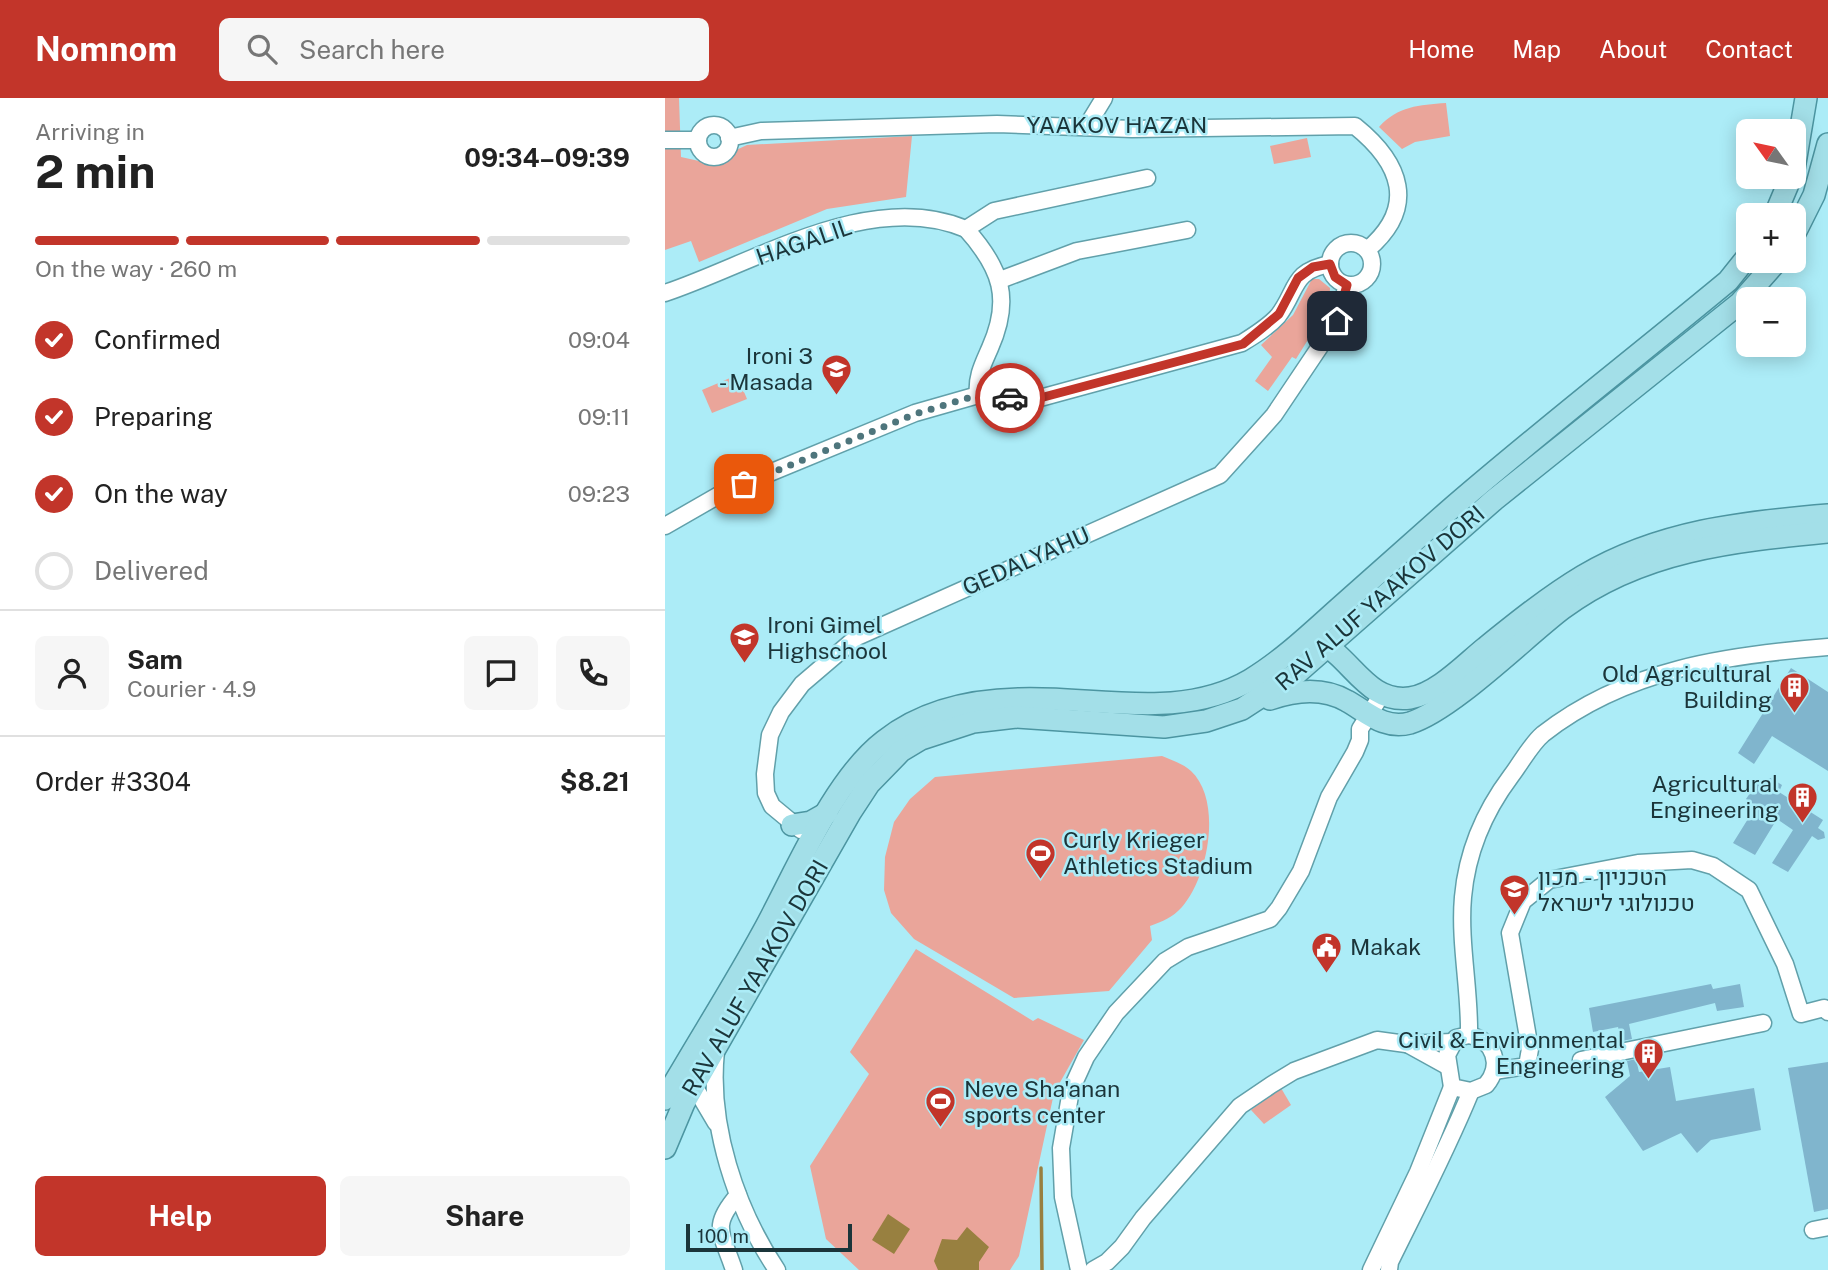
<!DOCTYPE html>
<meta charset="utf-8">
<style>
body{margin:0;font-family:"Public Sans",Heebo,sans-serif;background:#f6f6f6;color:#222;height:100vh;display:flex;flex-direction:column;font-size:26px;white-space:nowrap}
*{box-sizing:border-box;margin:0}
p{font-size:23px;color:#767676}
.icon{flex:none;width:38px;height:38px;fill:none;stroke:currentColor;stroke-width:2;stroke-linecap:round;stroke-linejoin:round}
.map{position:relative;flex:1;overflow:hidden}
.sheet{display:flex;flex-direction:column;background:#fff;width:665px}
.sheet>*{flex:none}
.needle{width:46px;rotate:303deg}
.tools{position:absolute;left:1071px;top:21px;display:grid;gap:14px}
.tools a{display:grid;place-items:center;width:70px;height:70px;border-radius:10px;background:#fff;box-shadow:0 4px 18px #0003;font-size:35px}
.scale{position:absolute;left:21px;bottom:18px;width:166px;box-sizing:border-box;padding-left:7px;border:4px solid #1b353a;border-top:0;font-size:19px;line-height:24px;white-space:nowrap;color:#1b353a;-webkit-text-stroke:5px #acecf7;paint-order:stroke}
.pin{position:absolute;display:grid;place-items:center;width:60px;height:60px;color:#fff;margin:-30px;border-radius:14px;box-shadow:0 4px 10px #0006}
.courier{position:absolute;display:grid;place-items:center;width:70px;height:70px;margin:-35px;border:5px solid #c2352a;border-radius:50%;background:#fff;color:#222;box-shadow:0 2px 9px #0007}
.headline em{font-style:normal;font-weight:700}
.headline div{display:flex;flex-direction:column-reverse}
.headline{display:flex;align-items:center;justify-content:space-between;height:119px;padding:0 35px}
h1{font-size:46px;font-weight:700;line-height:52px}
.bar{display:grid;grid-template-columns:repeat(4,1fr);gap:10px 7px;align-content:center;height:84px;padding:0 35px}
.bar i{height:9px;border-radius:5px;background:#e0e0e0}
.bar .on{background:#c2352a}
.bar p{grid-column:span 4}
.line{display:flex;align-items:center;gap:18px;padding:0 35px;border-top:2px solid #e0e0e0}
.line div{flex:1}
.round{display:grid;place-items:center;flex:none;width:74px;height:74px;border-radius:10px;background:#f6f6f6}
ol{padding:0 35px;list-style:none}
li{display:flex;align-items:center;gap:21px;height:77px}
li p{margin-inline-start:auto}
li .icon{padding:7px;border-radius:50%;background:#c2352a;color:#fff;stroke-width:4}
li:last-child{color:#767676}
li i{width:38px;height:38px;border:4px solid #e0e0e0;border-radius:50%}
.button{display:flex;gap:14px;margin-top:auto;padding:14px 35px}
.button a{flex:1;height:80px;border-radius:10px;background:#c2352a;color:#fff;font-size:28px;font-weight:700;line-height:80px;text-align:center}
.button a+a{background:#f6f6f6;color:#222}
header{display:flex;align-items:center;gap:42px;box-sizing:border-box;height:98px;padding:0 35px;background:#c2352a;color:#fff}
header strong{font-size:33px}
nav{display:flex;gap:38px;margin-inline-start:auto;font-size:24px}
.search{width:490px;height:63px;background:#f6f6f6;display:flex;align-items:center;gap:18px;box-sizing:border-box;padding:0 24px;border-radius:10px;color:#767676;font-size:26px}
main{display:flex;flex:1;min-height:0}
.map>svg:first-child{display:block}
</style>
<header>
<strong>Nomnom</strong>
<div class="search"><svg class="icon" aria-label="search" viewBox="0 0 24 24"><circle cx="10" cy="10" r="6"/><path d="M15 15l6 6"/></svg>Search here</div>
<nav><a>Home</a><a>Map</a><a>About</a><a>Contact</a></nav>
</header>
<main>
<section class="sheet">
<div class="headline"><div><h1>2 min</h1><p>Arriving in</p></div><em>09:34–09:39</em></div>
<div class="bar"><i class="on"></i><i class="on"></i><i class="on"></i><i></i><p>On the way · 260 m</p></div>
<ol>
<li><svg class="icon" aria-label="check" viewBox="0 0 24 24"><path d="M5 12l5 5 9-10"/></svg>Confirmed<p>09:04</p></li>
<li><svg class="icon" aria-label="check" viewBox="0 0 24 24"><path d="M5 12l5 5 9-10"/></svg>Preparing<p>09:11</p></li>
<li><svg class="icon" aria-label="check" viewBox="0 0 24 24"><path d="M5 12l5 5 9-10"/></svg>On the way<p>09:23</p></li>
<li><i></i>Delivered</li>
</ol>
<div class="line" style="height:126px"><a class="round"><svg class="icon" aria-label="person" viewBox="0 0 24 24"><circle cx="12" cy="8" r="4"/><path d="M4 21q1-7 8-7t8 7"/></svg></a><div><b>Sam</b><p>Courier · 4.9</p></div><a class="round"><svg class="icon" aria-label="chat" viewBox="0 0 24 24"><path d="M4 5h16v11H9l-5 4z"/></svg></a><a class="round"><svg class="icon" aria-label="phone" viewBox="0 0 24 24"><path d="M5 4h4l2 5-3 2q2 4 5 5l2-3 5 2v4C11 20 4 13 5 4z"/></svg></a></div>
<div class="line" style="height:91px"><div>Order #3304</div><b>$8.21</b></div>
<div class="button"><a>Help</a><a>Share</a></div>
</section>
<div class="map">
<svg width="1163" height="1172" viewBox="0 0 1163 1172">
<rect width="100%" height="100%" fill="#acecf7"/>
<g fill="#eaa59a">
<path d="M0,0H14L16,59L43,65L82,47L247,38L241,99L162,111L34,164L26,143L0,152Z"/>
<path d="M781,5L785,38L750,44L737,51L714,29C733,8 754,7 781,5Z"/>
<path d="M642,40L646,59L609,66L605,48Z"/>
<path d="M647,181H654L665,190L664,208L631,261L627,259L603,293L590,283L607,259L596,247L628,217Z"/>
<path d="M72,277L82,301L47,315L37,292Z"/>
<path d="M497,658C506,662 519,666 526,673C558,703 543,780 517,809C507,820 498,823 485,828L487,842L444,893L349,900L249,841L226,815L219,792L220,759L229,724L245,701L270,679Z"/>
<path d="M251,851L368,923L373,920L419,942L389,995L354,1158L345,1172H194L161,1141L145,1068L204,976L185,954Z"/>
<path d="M616,990L626,1007L599,1026L586,1012Z"/>
</g>
<g fill="#988040">
<path d="M223,1116L245,1131L229,1156L207,1142Z"/>
<path d="M302,1129L324,1149L314,1164V1172H273L269,1163L277,1141L292,1142Z"/>
</g>
<g fill="none" stroke-linecap="round" stroke-linejoin="round">
<path stroke="#988040" stroke-width="3.5" d="M376,1070L377,1172"/>
</g>
<g fill="#80b5cd">
<path d="M1126,570L1163,594V673L1107,638L1089,666L1073,655Z"/>
<path d="M1106,680L1117,687L1114,694L1158,722L1153,730L1159,734L1160,740L1153,742L1147,738L1123,774L1107,765L1128,732L1112,721L1090,757L1068,745L1091,708L1081,701L1094,682Z"/>
<path d="M1046,886L1048,891L1075,886L1079,909L1052,913L1050,905L964,926L967,941L957,943L953,929L928,934L924,910Z"/>
<path d="M971,961L974,974L1005,969L1011,1003L1089,990L1096,1032L1046,1042L1032,1055L1016,1035L978,1053L940,999L965,978L962,963Z"/>
<path d="M1163,964V1111L1149,1114L1123,970Z"/>
</g>
<g fill="none" stroke-linecap="round" stroke-linejoin="round">
<defs>
<g id="minor">
<circle cx="49" cy="43" r="16"/>
<path d="M422,28L439,0"/>
<path d="M64,40L96,33L332,26L467,31L690,28C736,65 753,109 702,152"/>
<path d="M0,42H33"/>
<path d="M301,131C336,170 347,201 325,250C318,266 311,279 313,297"/>
<circle cx="686" cy="166" r="21"/>
<path d="M335,182L412,153L522,132"/>
<path d="M0,195C90,165 206,90 301,131L329,113L482,80"/>
<path d="M0,428L61,393L250,315L313,297L375,300L577,245C590,237 603,229 613,218C633,192 626,173 665,166"/>
<path d="M136,732L107,708L101,695L100,676L105,637L116,614L137,586L192,539L555,377L609,317L658,244L672,223L682,187"/>
<path d="M804,937C805,892 794,844 798,799C802,754 819,714 846,678C856,665 866,646 878,636C961,571 1062,557 1163,549"/>
<path d="M804,937C829,942 838,967 821,987L806,993L787,989L782,957L791,940Z"/>
<path d="M744,947L782,968"/>
<path d="M51,953C43,1027 71,1111 112,1172"/>
<path d="M916,962L1098,925"/>
<path d="M829,973L862,968L865,951L845,835L858,803L884,782L973,765L1027,762L1048,768L1084,792L1120,866L1136,916L1159,910L1163,914"/>
<path d="M25,981L51,1025"/>
<path d="M1148,1132L1163,1129"/>
<path d="M69,1172C57,1135 45,1129 73,1097"/>
<path d="M414,1172L398,1099L396,1050L406,992L421,959L451,915L500,863L523,849L605,821L614,810L636,773L664,699L690,654L695,642V631L717,596"/>
<path d="M428,1172L442,1164L457,1149L478,1120L575,1008L606,987L629,973L712,942L741,946L787,944"/>
<path d="M706,1172L753,1074L787,989"/>
<path d="M724,1172L725,1164C753,1107 782,1052 806,993"/>
</g>
<g id="major">
<path d="M1129,71L1141,0"/>
<path d="M1110,117L1126,79"/>
<path d="M1129,137L1149,97L1163,46"/>
<path d="M653,544C686,557 701,606 745,600C772,596 799,567 820,550C851,525 883,499 918,478C994,433 1077,424 1163,417"/>
<path d="M605,601C631,592 658,589 682,603C702,614 719,632 745,625C787,612 859,540 897,511C976,452 1068,443 1163,434"/>
<path d="M127,727L146,724L162,715"/>
<path d="M0,1001C32,945 67,891 98,834C130,776 168,682 219,643C257,613 307,602 354,601C430,598 515,623 585,582C618,562 646,535 674,510C710,478 745,447 781,415C873,335 969,261 1063,183L1083,158"/>
<path d="M0,1050L19,1005L185,715L204,686L236,653L256,641L308,624L351,619L499,629L541,623L577,611L632,575L829,402L1075,205L1112,163"/>
</g>
</defs>
<use href="#minor" stroke="#61a0aa" stroke-width="19"/>
<use href="#major" stroke="#4c95a1" stroke-width="24"/>
<use href="#minor" stroke="#fff" stroke-width="16"/>
<use href="#major" stroke="#a3dfe8" stroke-width="21"/>
</g>
<g fill="none" stroke-linecap="round" stroke-linejoin="round">
<path stroke="#4e757c" stroke-width="7" stroke-dasharray="0 12.6" d="M79,386L250,316L313,297L345,300"/>
<path stroke="#c2352a" stroke-width="9" d="M345,300H375L578,246L614,216L633,180L648,169L665,166L670,179L682,187L672,223"/>
</g>
<defs>
<symbol id="school-pin" viewBox="-11 -11 22 30"><path d="M0 17L-7.5 6A9.5 9.5 0 1 1 7.5 6Z" fill="#c2352a" stroke="#acecf7"/><path d="M0-5L7-2L0 1L-7-2ZM-4 1L0 2.5L4 1V4Q0 6-4 4Z" fill="#fff"/></symbol>
<symbol id="building-pin" viewBox="-11 -11 22 30"><path d="M0 17L-7.5 6A9.5 9.5 0 1 1 7.5 6Z" fill="#c2352a" stroke="#acecf7"/><path d="M-4-6H4V6H1V3H-1V6H-4ZM-2.5-4.3h1.7v1.8h-1.7ZM.8-4.3h1.7v1.8H.8ZM-2.5-1h1.7V.8h-1.7ZM.8-1h1.7V.8H.8Z" fill="#fff"/></symbol>
<symbol id="stadium-pin" viewBox="-11 -11 22 30"><path d="M0 17L-7.5 6A9.5 9.5 0 1 1 7.5 6Z" fill="#c2352a" stroke="#acecf7"/><path d="M0-5a6.5 5 0 1 0 0 10a6.5 5 0 1 0 0-10ZM-3.5-1.8h7v3.6h-7Z" fill="#fff"/></symbol>
<symbol id="university-pin" viewBox="-11 -11 22 30"><path d="M0 17L-7.5 6A9.5 9.5 0 1 1 7.5 6Z" fill="#c2352a" stroke="#acecf7"/><path d="M0-5L7-2L0 1L-7-2ZM-4 1L0 2.5L4 1V4Q0 6-4 4Z" fill="#fff"/></symbol>
<symbol id="civic-pin" viewBox="-11 -11 22 30"><path d="M0 17L-7.5 6A9.5 9.5 0 1 1 7.5 6Z" fill="#c2352a" stroke="#acecf7"/><path d="M-.6-6.5H3V-4.5H.6V-3L4-1V1h2V6H-6V1h2V-1L-.6-3ZM-1.2 2.5V6h2.4V2.5Z" fill="#fff"/></symbol>
</defs>
<g fill-rule="evenodd">
<use href="#school-pin" x="154" y="254" width="35" height="47"/>
<use href="#school-pin" x="62" y="522" width="35" height="47"/>
<use href="#building-pin" x="1112" y="572" width="35" height="47"/>
<use href="#building-pin" x="1120" y="682" width="35" height="47"/>
<use href="#stadium-pin" x="358" y="738" width="35" height="47"/>
<use href="#university-pin" x="832" y="774" width="35" height="47"/>
<use href="#civic-pin" x="644" y="832" width="35" height="47"/>
<use href="#building-pin" x="966" y="938" width="35" height="47"/>
<use href="#stadium-pin" x="258" y="986" width="35" height="47"/>
</g>
<g text-anchor="middle" stroke-width="5" stroke-linejoin="round" paint-order="stroke">
<g font-size="23" fill="#1b353a" stroke="#acecf7">
<text x="452" y="35">YAAKOV HAZAN</text>
<text transform="translate(139 144) rotate(-19)" y="8">HAGALIL</text>
<text transform="translate(361 463) rotate(-24)" y="8">GEDALYAHU</text>
<text transform="translate(715 500) rotate(-41)" y="8">RAV ALUF YAAKOV DORI</text>
<text transform="translate(90 880) rotate(-60)" y="8">RAV ALUF YAAKOV DORI</text>
</g>
<g font-size="23" fill="#1b353a" stroke="#acecf7" text-anchor="start">
<text x="148" y="266" text-anchor="end">Ironi 3<tspan x="148" dy="26">- Masada</tspan></text>
<text x="102" y="535">Ironi Gimel<tspan x="102" dy="26">Highschool</tspan></text>
<text x="1107" y="584" text-anchor="end">Old Agricultural<tspan x="1107" dy="26">Building</tspan></text>
<text x="1114" y="694" text-anchor="end">Agricultural<tspan x="1114" dy="26">Engineering</tspan></text>
<text x="398" y="750">Curly Krieger<tspan x="398" dy="26">Athletics Stadium</tspan></text>
<text x="873" y="787">הטכניון - מכון<tspan x="873" dy="26">טכנולוגי לישראל</tspan></text>
<text x="685" y="857">Makak</text>
<text x="960" y="950" text-anchor="end">Civil &amp; Environmental<tspan x="960" dy="26">Engineering</tspan></text>
<text x="299" y="999">Neve Sha'anan<tspan x="299" dy="26">sports center</tspan></text>
</g>
</g>
</svg>
<div class="tools">
<a><svg class="needle" viewBox="-14 -14 28 28"><path d="M0-13l5 13h-10z" fill="#e53935"/><path d="M0 13l5-13h-10z" fill="#767676"/></svg></a>
<a>+</a>
<a>−</a>
</div>
<div class="scale">100 m</div>
<div class="pin" style="left:79px;top:386px;background:#ea580c"><svg class="icon" aria-label="bag" viewBox="0 0 24 24"><path d="M5 8h14l-1 12H6zM9 8a3 3 0 0 1 6 0"/></svg></div>
<div class="pin" style="left:672px;top:223px;background:#1f2937"><svg class="icon" aria-label="home" viewBox="0 0 24 24"><path d="M3 11l9-7 9 7M6 9v11h12V9"/></svg></div>
<div class="courier" style="left:345px;top:300px"><svg class="icon" aria-label="car" viewBox="0 0 24 24"><path d="M5 17H2v-5l4-1 3-4h7l3 4 3 1v5h-3M9 17h6M6 11h13"/><circle cx="7" cy="17" r="2"/><circle cx="17" cy="17" r="2"/></svg></div>
</div>
</main>
